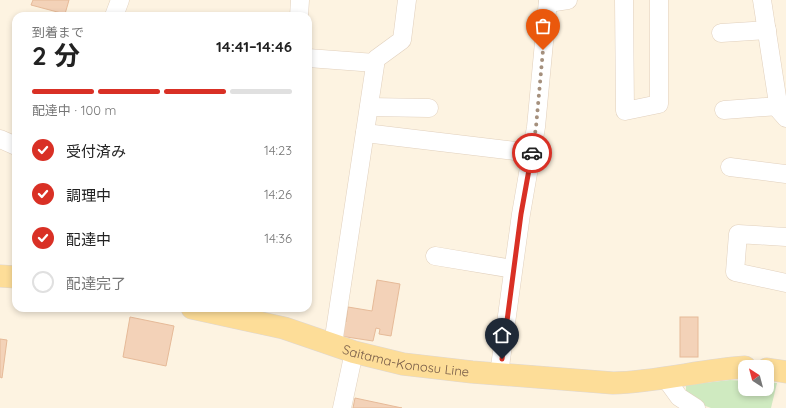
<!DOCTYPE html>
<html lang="ja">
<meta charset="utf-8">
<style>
body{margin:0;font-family:Quicksand,"Noto Sans JP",sans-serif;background:#f6f6f6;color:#222;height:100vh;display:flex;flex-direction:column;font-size:15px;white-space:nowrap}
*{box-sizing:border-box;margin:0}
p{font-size:13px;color:#767676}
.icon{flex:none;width:22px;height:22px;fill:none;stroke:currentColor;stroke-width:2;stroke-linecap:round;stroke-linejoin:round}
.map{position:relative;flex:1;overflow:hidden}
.details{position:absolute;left:12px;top:12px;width:300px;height:300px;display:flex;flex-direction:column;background:#fff;border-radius:12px;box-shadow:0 2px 6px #0003}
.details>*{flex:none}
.needle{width:26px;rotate:324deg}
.buttons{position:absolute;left:738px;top:360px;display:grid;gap:8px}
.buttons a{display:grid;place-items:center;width:36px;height:36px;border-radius:8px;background:#fff;box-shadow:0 2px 6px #0003;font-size:20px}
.pin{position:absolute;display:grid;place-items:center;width:34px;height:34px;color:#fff;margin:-41px -17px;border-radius:50% 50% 50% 0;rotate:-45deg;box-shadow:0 0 4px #0007}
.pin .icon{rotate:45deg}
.courier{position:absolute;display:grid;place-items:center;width:40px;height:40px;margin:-20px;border:3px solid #d93025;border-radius:50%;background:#fff;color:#222;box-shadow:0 1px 5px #0007}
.headline em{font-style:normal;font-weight:700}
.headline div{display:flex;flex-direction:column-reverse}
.headline{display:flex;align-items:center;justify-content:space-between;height:68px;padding:0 20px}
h1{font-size:26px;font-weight:700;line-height:30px}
.bar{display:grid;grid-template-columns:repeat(4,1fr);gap:6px 4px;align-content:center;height:48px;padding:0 20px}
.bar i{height:5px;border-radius:3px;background:#e0e0e0}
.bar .on{background:#d93025}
.bar p{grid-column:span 4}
ol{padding:0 20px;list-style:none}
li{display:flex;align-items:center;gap:12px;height:44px}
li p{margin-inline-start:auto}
li .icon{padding:4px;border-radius:50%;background:#d93025;color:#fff;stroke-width:4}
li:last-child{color:#767676}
li i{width:22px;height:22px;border:2px solid #e0e0e0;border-radius:50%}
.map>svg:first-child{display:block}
</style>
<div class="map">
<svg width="786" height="408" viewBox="0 0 786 408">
<rect width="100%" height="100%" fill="#fdf3e1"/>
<path fill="#cfeac0" d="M730,380L745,381V389H767V382L777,383L771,408H711L700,404L686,395V385Z"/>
<g fill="#f3d2b8" stroke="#e6ba98">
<path d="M33,0H69L65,14L31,5Z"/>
<path d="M377,280L400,284L391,336L379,334L380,329L376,328L373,341L340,336L342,322H346L348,307L372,311Z"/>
<path d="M130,317L174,326L166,366L123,357Z"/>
<rect x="680" y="317" width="18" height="40"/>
<path d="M0,339L7,340L2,378L0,377Z"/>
<path d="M355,398L402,408H353Z"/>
</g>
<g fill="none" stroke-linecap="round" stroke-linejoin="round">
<defs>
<g id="minor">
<path d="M624,0L625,111L659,104V0"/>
<path d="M762,0L779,110L786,118"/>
<path d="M548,3L568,0"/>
<path d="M114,16L120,0"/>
<path d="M299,16L300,0"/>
<path d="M721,33L767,30"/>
<path d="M308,58L375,63"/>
<path d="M369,107L429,108"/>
<path d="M724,110L779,106"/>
<path d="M365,133L532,153"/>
<path d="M0,139L16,146"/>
<path d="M730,167L786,174"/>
<path d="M786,237L738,234L735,272L786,283"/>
<path d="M435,256L513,269"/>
<path d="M333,344L376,59L402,40L407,0"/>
<path d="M499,374L521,214L536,127L548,0"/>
<path d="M666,379L679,397L696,408"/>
<path d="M342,408L354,352"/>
</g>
<g id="major">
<path d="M0,276L16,277"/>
<path id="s1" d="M192,308L284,328L354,352L403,364L472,372L613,383C658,382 700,370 745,367"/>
<path d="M767,369L786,372"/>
</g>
</defs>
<use href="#minor" stroke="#e1d0bd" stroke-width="19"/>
<use href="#major" stroke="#ded7d3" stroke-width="23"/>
<use href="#minor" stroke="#fff" stroke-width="18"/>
<use href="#major" stroke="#fddd98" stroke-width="22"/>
</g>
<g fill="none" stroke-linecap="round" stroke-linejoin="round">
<path stroke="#a5907d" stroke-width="4" stroke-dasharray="0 7.2" d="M532,153L536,127L543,50"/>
<path stroke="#d93025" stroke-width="5" d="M502,359L521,214L532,153"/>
</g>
<g text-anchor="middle" stroke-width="3" stroke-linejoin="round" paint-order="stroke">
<g font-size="13" fill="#755a47" stroke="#fff7e8">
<text dy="5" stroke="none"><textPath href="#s1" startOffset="221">Saitama-Konosu Line</textPath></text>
</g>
</g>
</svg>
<div class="buttons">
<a><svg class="needle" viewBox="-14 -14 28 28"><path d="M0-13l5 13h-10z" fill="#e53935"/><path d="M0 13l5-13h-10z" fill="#767676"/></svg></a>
</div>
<div class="pin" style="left:543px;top:50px;background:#ea580c"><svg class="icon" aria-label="bag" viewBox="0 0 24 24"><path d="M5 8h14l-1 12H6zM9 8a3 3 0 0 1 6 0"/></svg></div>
<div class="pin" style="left:502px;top:359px;background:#1f2937"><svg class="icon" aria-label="home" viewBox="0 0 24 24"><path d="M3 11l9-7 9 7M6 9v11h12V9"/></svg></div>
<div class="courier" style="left:532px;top:153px"><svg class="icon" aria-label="car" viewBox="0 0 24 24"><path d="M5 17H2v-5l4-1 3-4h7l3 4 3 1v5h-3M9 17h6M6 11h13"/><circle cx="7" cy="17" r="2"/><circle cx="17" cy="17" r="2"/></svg></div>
<section class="details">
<div class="headline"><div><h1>2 分</h1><p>到着まで</p></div><em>14:41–14:46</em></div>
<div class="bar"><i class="on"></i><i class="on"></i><i class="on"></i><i></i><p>配達中 · 100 m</p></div>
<ol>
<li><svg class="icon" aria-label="check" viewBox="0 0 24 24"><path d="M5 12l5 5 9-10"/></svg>受付済み<p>14:23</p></li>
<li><svg class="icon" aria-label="check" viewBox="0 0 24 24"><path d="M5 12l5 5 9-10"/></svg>調理中<p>14:26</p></li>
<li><svg class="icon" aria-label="check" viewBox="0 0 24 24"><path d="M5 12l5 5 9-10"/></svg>配達中<p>14:36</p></li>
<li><i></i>配達完了</li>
</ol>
</section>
</div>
